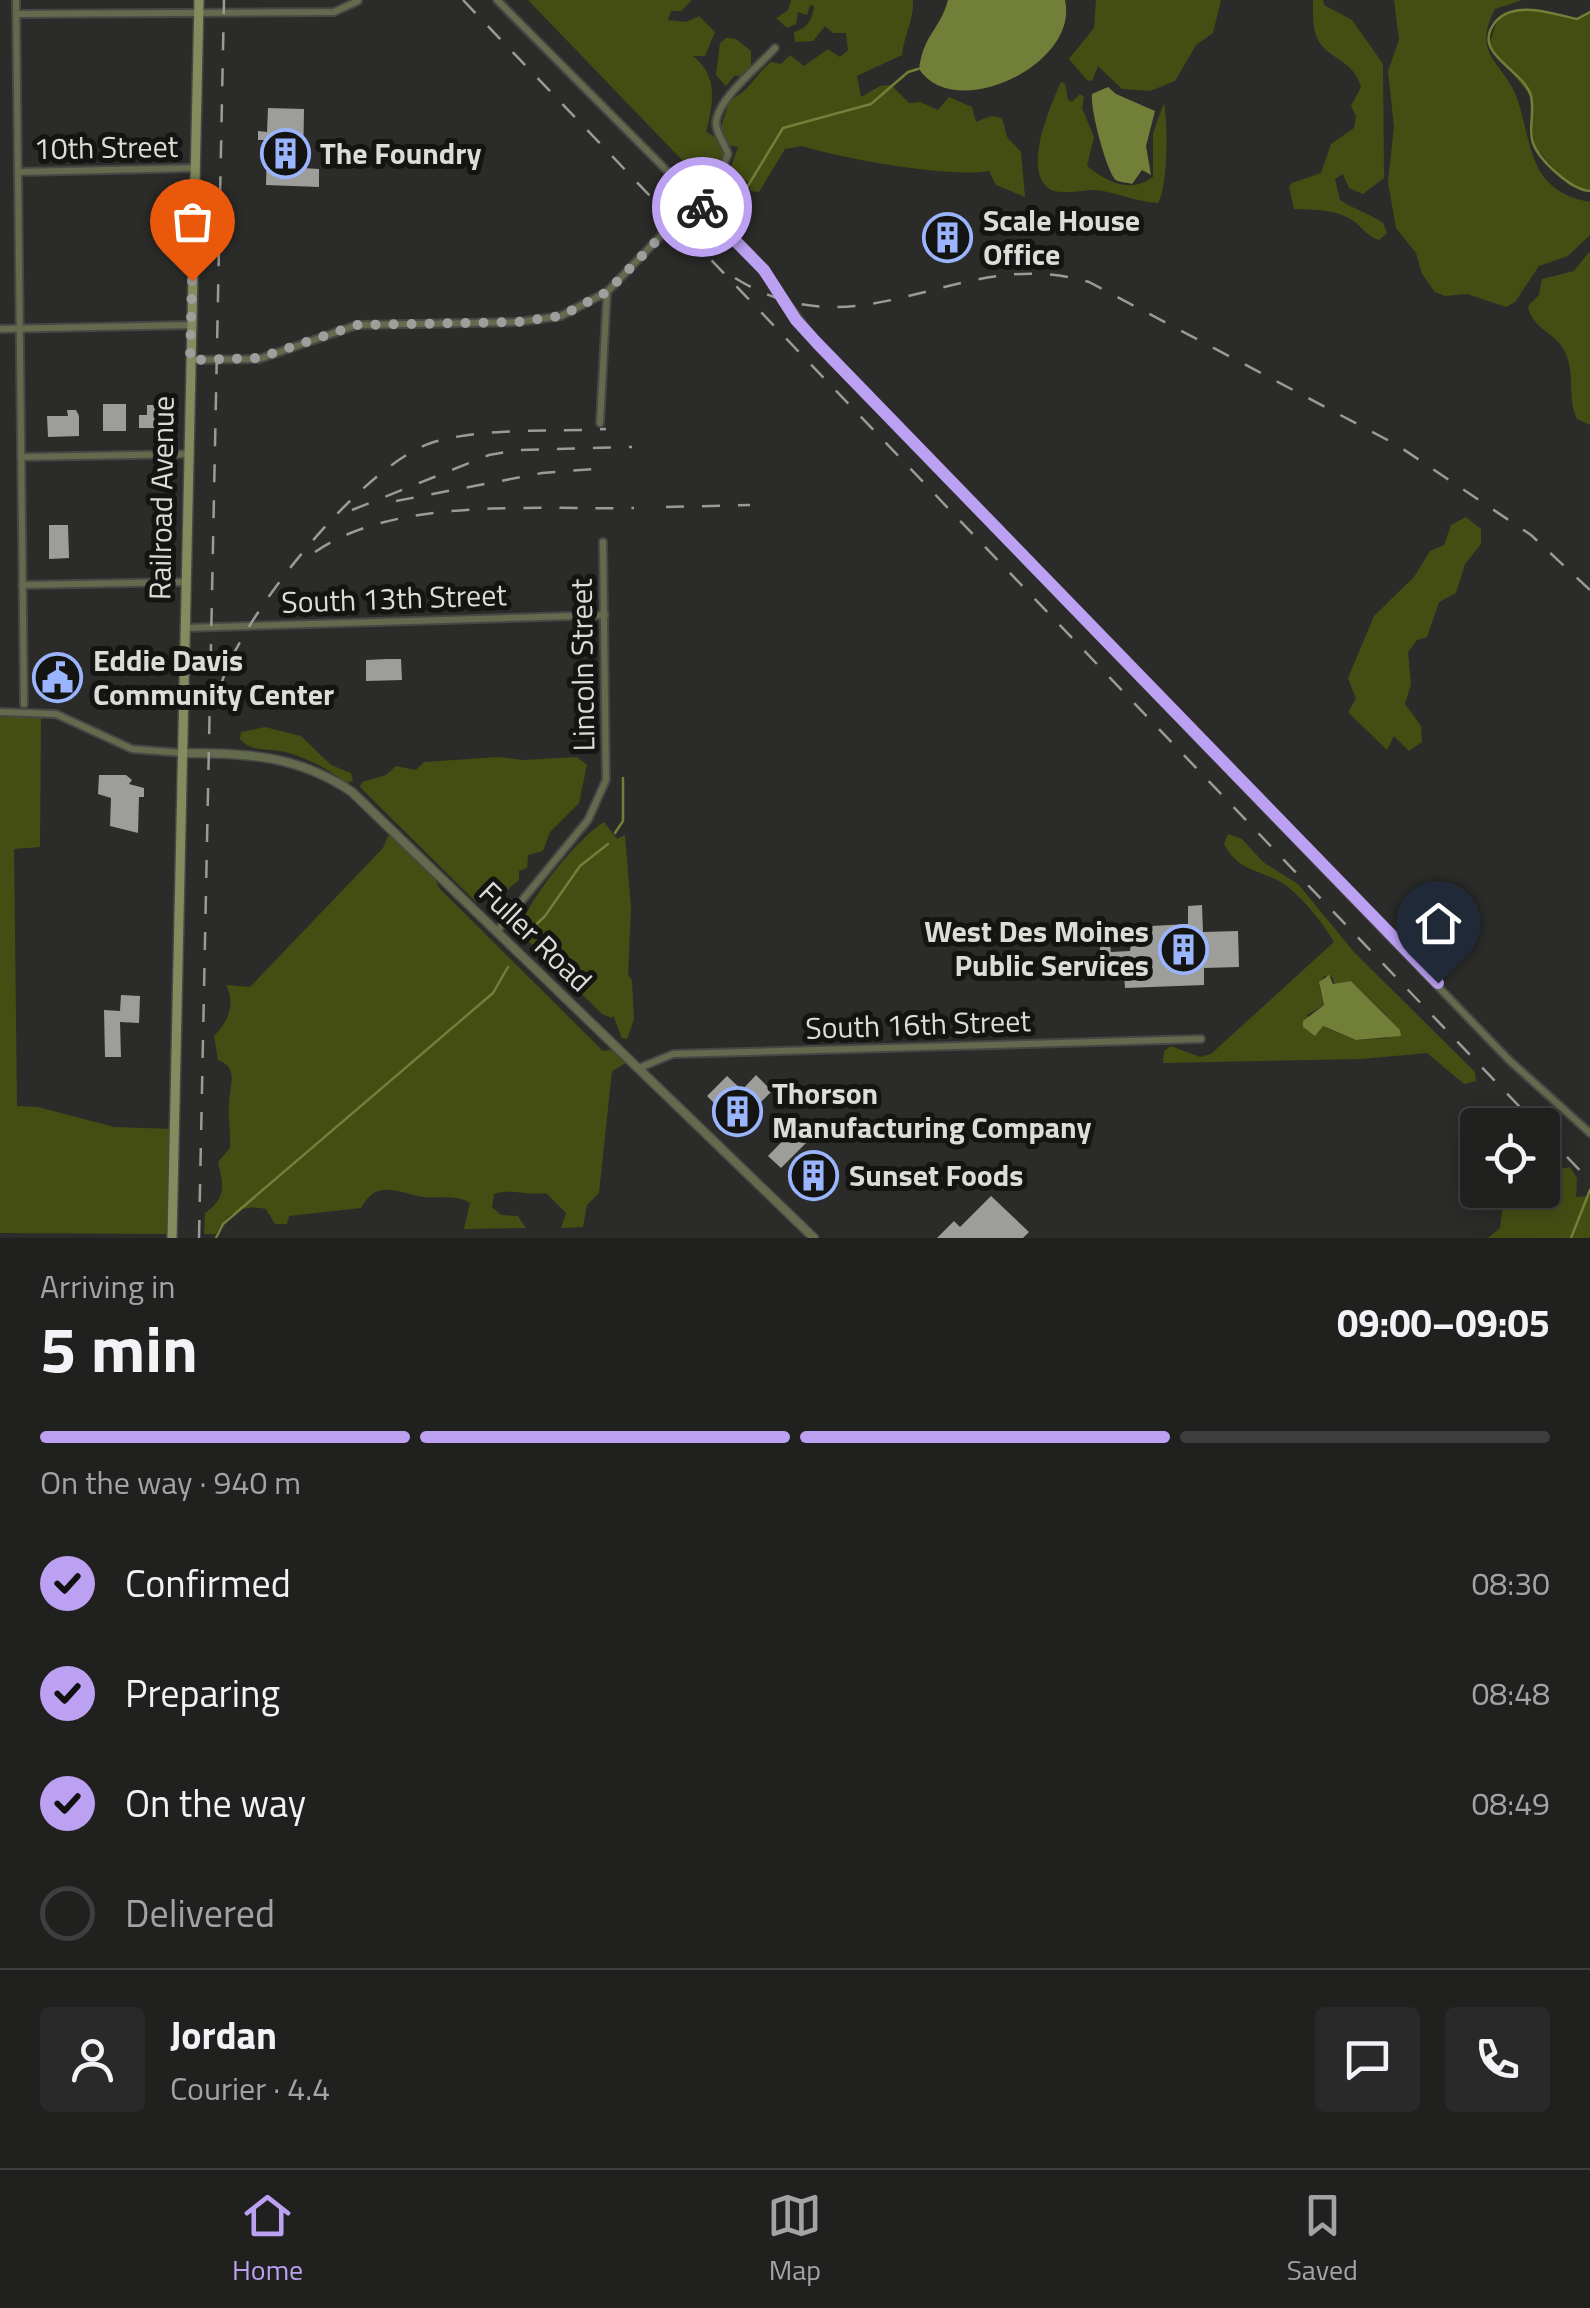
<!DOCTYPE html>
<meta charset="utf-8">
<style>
body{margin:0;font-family:"Titillium Web",sans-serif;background:#282928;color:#f1f3f6;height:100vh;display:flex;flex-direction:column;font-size:38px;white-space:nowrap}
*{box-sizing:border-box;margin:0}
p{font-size:32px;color:#a2a3a4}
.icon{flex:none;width:55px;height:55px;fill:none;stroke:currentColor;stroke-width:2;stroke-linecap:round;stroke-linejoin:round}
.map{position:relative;height:1238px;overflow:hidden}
.panel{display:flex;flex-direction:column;background:#20211f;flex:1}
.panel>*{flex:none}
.controls{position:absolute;left:1460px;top:1108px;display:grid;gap:20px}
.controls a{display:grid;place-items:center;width:100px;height:100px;border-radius:10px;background:#20211f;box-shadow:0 5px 25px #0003,0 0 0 2px #3d3e3d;font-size:50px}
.pin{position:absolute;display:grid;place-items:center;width:85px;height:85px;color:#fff;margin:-102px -42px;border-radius:50% 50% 50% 0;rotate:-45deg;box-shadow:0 0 10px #0007}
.pin .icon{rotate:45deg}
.courier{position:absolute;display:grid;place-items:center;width:100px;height:100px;margin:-50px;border:8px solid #bca0f2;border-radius:50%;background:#fff;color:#222;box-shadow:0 2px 12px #0007}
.headline em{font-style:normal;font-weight:700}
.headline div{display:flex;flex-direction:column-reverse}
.headline{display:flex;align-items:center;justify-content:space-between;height:170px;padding:0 40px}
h1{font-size:65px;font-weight:700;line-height:75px}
.bar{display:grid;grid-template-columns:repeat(4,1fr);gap:15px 10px;align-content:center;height:120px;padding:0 40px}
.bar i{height:12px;border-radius:8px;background:#3d3e3d}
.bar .current{background:#bca0f2}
.bar p{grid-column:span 4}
.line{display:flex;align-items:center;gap:25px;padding:0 40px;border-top:2px solid #3d3e3d}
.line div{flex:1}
.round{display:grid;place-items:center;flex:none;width:105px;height:105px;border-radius:10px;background:#282928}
ol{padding:0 40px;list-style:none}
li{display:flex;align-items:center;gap:30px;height:110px}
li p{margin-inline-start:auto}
li .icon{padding:10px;border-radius:50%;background:#bca0f2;color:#111;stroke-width:4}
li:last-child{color:#a2a3a4}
li i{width:55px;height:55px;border:5px solid #3d3e3d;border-radius:50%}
.dock{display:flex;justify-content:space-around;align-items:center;height:140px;border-top:2px solid #3d3e3d;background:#20211f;font-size:28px;color:#a2a3a4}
.dock a{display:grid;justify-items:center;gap:5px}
.dock .current{color:#bca0f2}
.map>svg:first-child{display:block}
</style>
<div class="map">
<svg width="1590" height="1238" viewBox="0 0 1590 1238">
<rect width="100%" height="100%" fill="#2b2c29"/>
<g fill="#444e13" fill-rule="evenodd">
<path d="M528,0H706H692L681,11H671L668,20L686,22L699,16L715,32L705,56H693C718,76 714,102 706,132C733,143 723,165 710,183L682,160Z"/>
<path d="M791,0H913C914,19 904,36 902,55L857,76L861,97L880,86L891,85L909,103L920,102L938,110L949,97L972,107L976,122L991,116L1002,118L1007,137L1021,152L1025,197L996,185L989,171C951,178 843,159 802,146L785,149L759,192L751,191L748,181L737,186L729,172L738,147L726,145L720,130L730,99C748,94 756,73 771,62L781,64L790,55L804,66L828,49L840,57L848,50L846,33H833L825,26L813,41L795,42L794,32C807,29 813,19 814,6L810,5L807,15L798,12L796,24L787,28L776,18L788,10Z"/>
<path d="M1096,0H1221L1213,33L1196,45L1175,81L1150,91L1122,89L1098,66L1092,81L1087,80L1069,59L1094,28Z"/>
<path d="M1313,0H1323L1324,5L1352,20L1383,64L1384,178L1363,194L1349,188L1343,174L1335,179L1340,200C1353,209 1371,214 1383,223L1387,233L1379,240C1366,236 1363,227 1352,220C1335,209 1314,210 1294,209L1289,187L1292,183L1321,173L1331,144L1354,128L1356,116L1351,106L1361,87C1353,59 1329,60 1318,40C1312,28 1313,13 1313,0Z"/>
<path d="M1394,0H1522L1495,9C1470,57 1506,63 1518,101C1533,148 1529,191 1590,202V235L1568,256L1539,266L1515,302L1506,307L1467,294L1445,296L1435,292L1422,274L1416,253L1396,228L1388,182L1394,127L1388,71L1399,40Z"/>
<path d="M1538,9L1577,19L1590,12V191L1569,185L1534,146L1530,95L1489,45L1498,18L1513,10Z"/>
<path d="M726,38L736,39L751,51V64L744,78L735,75L726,86L716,75L720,43Z"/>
<path d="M1061,82L1065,84L1068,100L1072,102L1080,94L1084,97L1082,108L1094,137L1087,166C1107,182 1130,194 1153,177V133L1164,103C1168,123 1168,188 1158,203C1136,202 1117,192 1095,190C1083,190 1057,196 1048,188C1023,167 1051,105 1061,82Z"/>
<path d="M1590,251V425L1577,419C1566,395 1577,372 1563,348C1552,331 1532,328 1528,306L1539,295L1542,279L1574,271Z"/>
<path d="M1466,517L1481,529V544L1465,564L1456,593L1439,602L1427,637L1417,640L1408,652L1411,684L1405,704L1421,726L1422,742L1409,751L1394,736L1387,750L1348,712L1356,699L1348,678L1374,616L1414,577L1430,551L1444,545L1451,525Z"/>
<path d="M0,717H41L40,847L14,849L17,1106L38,1107L114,1127L174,1129L172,1234L0,1233Z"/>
<path d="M265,727L301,736L331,765L351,773L353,780L347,784C329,769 308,758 285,752C269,748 252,753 240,739L241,732Z"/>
<path d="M499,757L523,760L577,757L587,765L579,803L550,832L543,851L528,855L527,868L519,871V880L496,899L484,896L476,902L360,787L362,782L386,775L396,766L416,770L424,762Z"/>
<path d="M604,822L617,839L625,835L631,908L628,974L632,981L634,1019L627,1039L622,1038L613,1015L612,1018L602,1014L519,932C526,901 579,837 604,822Z"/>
<path d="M1228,834L1242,839L1263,862L1298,884L1354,952L1475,1072L1476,1081L1464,1084L1427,1053L1362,1059L1163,1063L1164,1051L1171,1046L1200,1057L1211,1054L1334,942C1323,923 1305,901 1288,887C1267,870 1239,874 1224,844ZM1324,976L1332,977L1335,985L1351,981L1387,1016V1038L1356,1040L1322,1026L1316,1034L1307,1015L1324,1005L1319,985Z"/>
<path d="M388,836L396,838L433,874L439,888L603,1051L612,1050L626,1063L612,1071L599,1193L587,1205L583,1227L561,1228L566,1213L546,1193C527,1196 511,1188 494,1194L492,1207L501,1215L518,1216L526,1228L464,1229L470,1203C455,1194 440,1199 423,1197C398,1193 377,1178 361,1208L289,1216L287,1224H275L266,1209C243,1204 226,1212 216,1234H204L205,1213C226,1199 224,1185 218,1162L230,1148C231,1133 228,1119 229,1104C229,1086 240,1068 218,1060L214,1036C228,1022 236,1004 226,985L250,987L383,848Z"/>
<path d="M1543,1139L1549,1151L1546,1180L1556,1182L1560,1169L1570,1167L1577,1178L1576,1197L1590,1196V1238H1488L1500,1228L1505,1190H1542Z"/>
</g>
<g fill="#717f38">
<path d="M948,0H1065C1080,64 955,124 919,69C924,33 940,30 948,0Z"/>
<path d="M1108,87L1116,94L1155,111L1146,146L1151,175L1142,170L1132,184C1127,182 1121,183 1116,180C1107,173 1090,109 1092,94Z"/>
<path d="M1329,975L1333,984L1351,981L1400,1030L1401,1036L1356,1040L1323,1026L1315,1036L1303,1027V1021L1324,1005L1319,982Z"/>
</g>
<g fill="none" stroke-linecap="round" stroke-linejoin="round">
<g stroke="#717f38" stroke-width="2.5">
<path d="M1590,12L1577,19C1553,14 1516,0 1496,21C1469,54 1523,68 1531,96C1535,111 1528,128 1533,143C1539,160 1571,190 1590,191"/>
<path d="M743,194L783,128L871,104L908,72L918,69"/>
<path d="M707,250L719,236"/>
<path d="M615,833L623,821V778"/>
<path d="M524,936L545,916L580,866L608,844"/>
<path d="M216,1238L223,1224L493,993L508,967"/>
<path d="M1571,1238L1590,1190"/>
</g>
</g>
<g fill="#9d9e9a">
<path d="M268,108L304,109L303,168L319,169V187L266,185L267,140H258V131L267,132Z"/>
<rect x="103" y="404" width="23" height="27"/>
<path d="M147,405H168V428H139V415H147Z"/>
<path d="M67,410H76L79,416V436L48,437L47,416H68Z"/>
<path d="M49,525H68L69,558L49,559Z"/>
<path d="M387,659H401L402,680L366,681V660Z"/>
<rect x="41" y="661" width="34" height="33"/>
<path d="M114,662H156V674L114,675Z"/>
<path d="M99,775H126L132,780L129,784L144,788V797H139L138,833L110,826L111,798L98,794Z"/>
<path d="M1202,905L1203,932L1238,931L1239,967L1204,968V985L1125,988L1124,974L1101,975L1100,946H1110L1111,952L1130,951L1133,927L1188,924V906Z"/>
<path d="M121,995L140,996L139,1023L120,1022L121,1057H105L104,1010L120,1011Z"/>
<path d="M756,1075L772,1091L737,1126L707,1096L727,1076L742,1090Z"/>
<path d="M798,1125L811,1138L781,1168L768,1156Z"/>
<path d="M818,1155L835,1171L810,1197L793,1181Z"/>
<path d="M991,1196L1029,1232L1023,1238H937L954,1221L960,1227Z"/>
</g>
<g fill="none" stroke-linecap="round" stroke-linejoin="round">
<defs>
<g id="minor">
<path d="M16,0L24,704"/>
<path d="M497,0L750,254L817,343L1509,1060L1590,1133"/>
<path d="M16,14L334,12L358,1"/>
<path d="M18,172L195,168"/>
<path d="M0,329L191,325"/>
<path d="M191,360L259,359L357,325L518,322L561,316L607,292L720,174L728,154C725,144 717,135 716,124C716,100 758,67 775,48"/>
<path d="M600,423L607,293"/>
<path d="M21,457L188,454"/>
<path d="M22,585L185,582"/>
<path d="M184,628L605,615"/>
<path d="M0,712L56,714L132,749L183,753"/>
<path d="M497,931L588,820L606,780L603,542"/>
<path d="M639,1068L673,1054L1201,1039"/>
</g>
<path id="tertiary" d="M183,753C246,753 298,755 352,792L814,1238"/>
<path id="secondary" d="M172,1238L199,0"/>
</defs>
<use href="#minor" stroke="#474845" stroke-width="10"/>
<use href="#tertiary" stroke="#474845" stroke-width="11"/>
<use href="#secondary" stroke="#474845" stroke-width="12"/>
<use href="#minor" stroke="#636a4d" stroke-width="6"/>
<use href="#tertiary" stroke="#636a4d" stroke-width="8"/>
<use href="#secondary" stroke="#828c5e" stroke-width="9"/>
<g stroke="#9a9b98" stroke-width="2.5" stroke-dasharray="18 18" stroke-linecap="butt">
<path d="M463,0L1537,1125"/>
<path d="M735,278C864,358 958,243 1089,282L1397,445L1531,535L1590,590"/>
<path d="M396,501L542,473L594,469"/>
<path d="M666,507L750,505"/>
<path d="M352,510L489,455L518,450L632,447"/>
<path d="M315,552C396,496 537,510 634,508"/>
<path d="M219,692C235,621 362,466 431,443C481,427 553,432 606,429"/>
<path d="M1542,1131L1590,1181"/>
<path d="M199,1238L224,0"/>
</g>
</g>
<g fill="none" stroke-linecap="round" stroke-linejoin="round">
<path stroke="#9e9e9c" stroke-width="10" stroke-dasharray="0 18" d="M192,281L190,360L259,358L357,325L518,322L561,316L607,292L695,201L702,207"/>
<path stroke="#bca0f2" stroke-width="12" d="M702,207L764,270L796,320L817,343L1438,983"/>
</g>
<defs>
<symbol id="building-ring" viewBox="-11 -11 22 22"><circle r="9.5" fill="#141413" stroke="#9ab5fd" stroke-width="1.5"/><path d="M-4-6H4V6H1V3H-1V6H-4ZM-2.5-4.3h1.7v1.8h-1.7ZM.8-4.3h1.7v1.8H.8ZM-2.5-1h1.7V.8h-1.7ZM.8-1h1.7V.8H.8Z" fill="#9ab5fd"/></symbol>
<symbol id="civic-ring" viewBox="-11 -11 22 22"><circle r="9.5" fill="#141413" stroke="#9ab5fd" stroke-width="1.5"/><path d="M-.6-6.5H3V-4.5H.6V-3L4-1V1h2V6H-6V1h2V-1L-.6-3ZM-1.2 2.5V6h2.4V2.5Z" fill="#9ab5fd"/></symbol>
</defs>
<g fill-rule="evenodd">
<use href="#building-ring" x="258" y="126" width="55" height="55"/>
<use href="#building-ring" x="920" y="210" width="55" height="55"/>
<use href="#civic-ring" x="30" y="650" width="55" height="55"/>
<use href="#building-ring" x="1156" y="922" width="55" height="55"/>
<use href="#building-ring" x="710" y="1084" width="55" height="55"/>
<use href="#building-ring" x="786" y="1148" width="55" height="55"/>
</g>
<g text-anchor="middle" stroke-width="10" stroke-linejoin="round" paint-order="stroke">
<g font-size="30" fill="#dcdcda" stroke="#141413">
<text transform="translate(106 148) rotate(-1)" y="10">10th Street</text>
<text transform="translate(162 498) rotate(-89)" y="10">Railroad Avenue</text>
<text transform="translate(394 599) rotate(-2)" y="10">South 13th Street</text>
<text transform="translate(583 665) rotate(-91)" y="10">Lincoln Street</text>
<text transform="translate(535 937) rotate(44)" y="10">Fuller Road</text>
<text transform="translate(918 1025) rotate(-2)" y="10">South 16th Street</text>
</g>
<g font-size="30" font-weight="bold" fill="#dcdcda" stroke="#141413" text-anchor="start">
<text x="320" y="164">The Foundry</text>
<text x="983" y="231">Scale House<tspan x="983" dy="34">Office</tspan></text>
<text x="93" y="671">Eddie Davis<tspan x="93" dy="34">Community Center</tspan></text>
<text x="1149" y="942" text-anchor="end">West Des Moines<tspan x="1149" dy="34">Public Services</tspan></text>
<text x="772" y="1104">Thorson<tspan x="772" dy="34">Manufacturing Company</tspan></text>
<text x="849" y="1186">Sunset Foods</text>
</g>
</g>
</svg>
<div class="controls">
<a><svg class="icon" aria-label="locate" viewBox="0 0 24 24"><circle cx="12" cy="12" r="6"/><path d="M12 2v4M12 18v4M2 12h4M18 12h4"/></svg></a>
</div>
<div class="pin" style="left:192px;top:281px;background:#ea580c"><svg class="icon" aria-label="bag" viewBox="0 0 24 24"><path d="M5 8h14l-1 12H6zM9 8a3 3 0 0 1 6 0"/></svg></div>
<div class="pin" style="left:1438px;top:983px;background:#1f2937"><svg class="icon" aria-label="home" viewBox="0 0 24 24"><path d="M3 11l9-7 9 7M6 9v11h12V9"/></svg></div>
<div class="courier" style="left:702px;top:207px"><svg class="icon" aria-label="bike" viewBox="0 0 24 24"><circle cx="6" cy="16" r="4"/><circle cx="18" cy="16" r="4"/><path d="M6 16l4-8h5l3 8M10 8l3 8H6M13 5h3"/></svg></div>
</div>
<section class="panel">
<div class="headline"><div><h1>5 min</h1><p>Arriving in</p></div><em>09:00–09:05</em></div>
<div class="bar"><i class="current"></i><i class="current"></i><i class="current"></i><i></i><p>On the way · 940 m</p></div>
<ol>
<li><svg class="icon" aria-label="check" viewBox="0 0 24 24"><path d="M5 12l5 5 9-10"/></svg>Confirmed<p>08:30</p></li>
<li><svg class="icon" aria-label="check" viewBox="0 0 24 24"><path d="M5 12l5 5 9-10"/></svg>Preparing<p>08:48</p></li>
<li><svg class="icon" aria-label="check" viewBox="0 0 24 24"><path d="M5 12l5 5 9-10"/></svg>On the way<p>08:49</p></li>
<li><i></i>Delivered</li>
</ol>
<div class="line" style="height:180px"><a class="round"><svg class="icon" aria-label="person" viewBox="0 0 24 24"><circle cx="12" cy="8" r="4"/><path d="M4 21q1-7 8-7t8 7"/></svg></a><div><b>Jordan</b><p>Courier · 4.4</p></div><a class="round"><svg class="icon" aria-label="chat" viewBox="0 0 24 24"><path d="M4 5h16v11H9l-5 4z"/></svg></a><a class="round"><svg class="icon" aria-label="phone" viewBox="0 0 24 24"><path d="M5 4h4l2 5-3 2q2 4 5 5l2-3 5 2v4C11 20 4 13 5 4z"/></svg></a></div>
</section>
<nav class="dock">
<a class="current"><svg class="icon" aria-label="home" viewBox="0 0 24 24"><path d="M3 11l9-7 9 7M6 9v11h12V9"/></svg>Home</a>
<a><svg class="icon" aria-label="map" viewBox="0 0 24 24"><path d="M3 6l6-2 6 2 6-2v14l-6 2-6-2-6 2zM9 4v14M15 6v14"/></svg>Map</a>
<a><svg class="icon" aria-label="saved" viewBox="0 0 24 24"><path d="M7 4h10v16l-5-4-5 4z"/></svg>Saved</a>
</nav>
